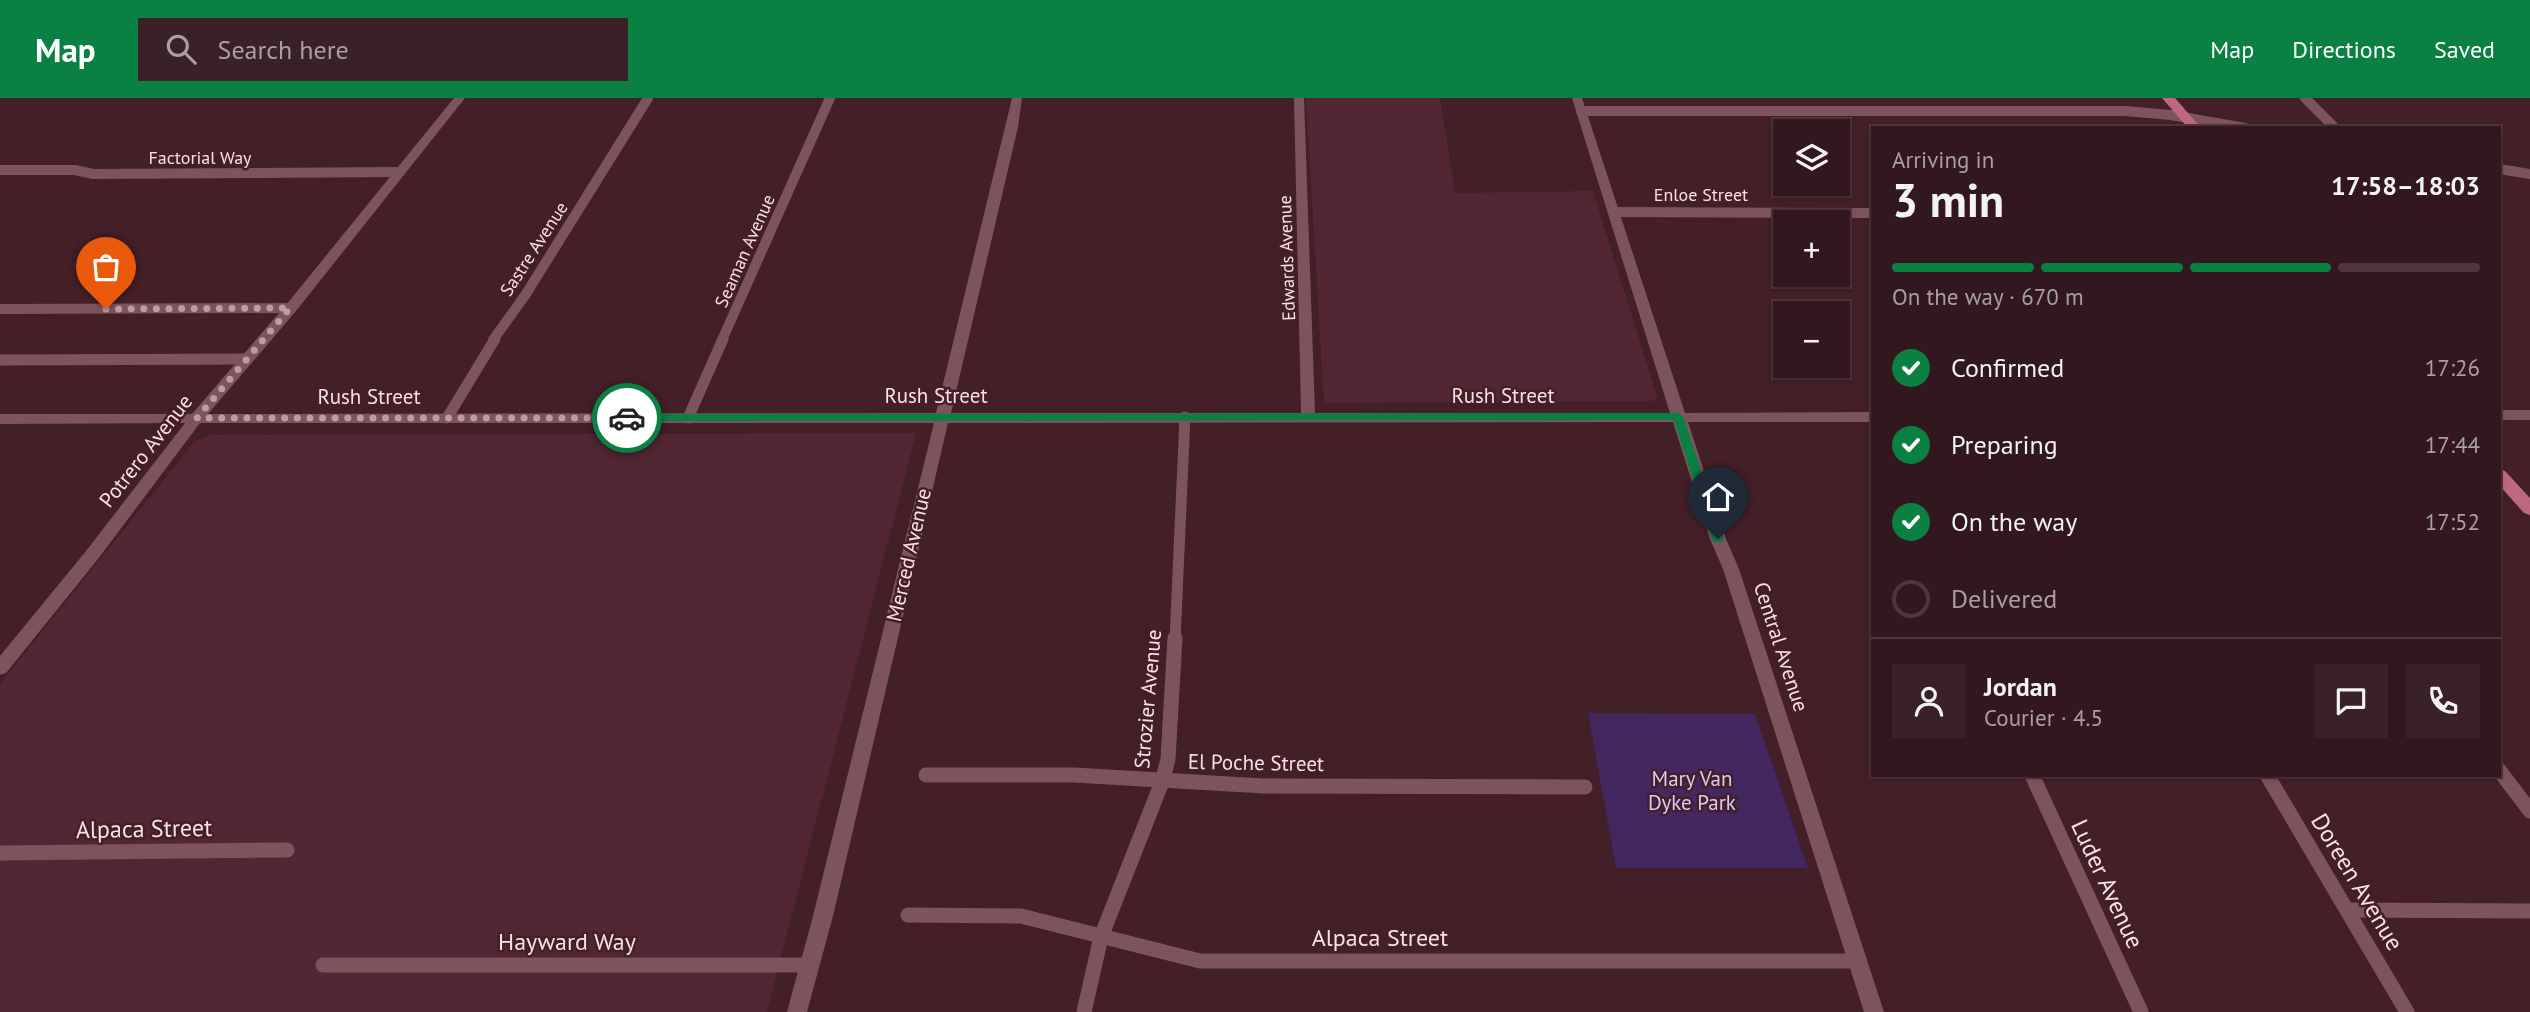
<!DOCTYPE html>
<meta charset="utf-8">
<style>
body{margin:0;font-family:"PT Sans",sans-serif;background:#3a2027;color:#f1f3f6;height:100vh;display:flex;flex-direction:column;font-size:26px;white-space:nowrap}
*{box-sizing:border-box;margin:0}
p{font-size:23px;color:#a89fa4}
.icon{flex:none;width:38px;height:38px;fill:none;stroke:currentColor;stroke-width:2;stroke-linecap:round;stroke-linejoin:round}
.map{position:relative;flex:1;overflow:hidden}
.panel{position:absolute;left:1871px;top:28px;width:630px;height:651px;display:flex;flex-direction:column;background:#32171e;border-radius:0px;box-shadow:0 2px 5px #0004,0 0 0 2px #4d363c}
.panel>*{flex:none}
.buttons{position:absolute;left:1773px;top:21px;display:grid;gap:14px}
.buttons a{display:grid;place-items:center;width:77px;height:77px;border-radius:0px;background:#32171e;box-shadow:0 2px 5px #0004,0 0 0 2px #4d363c;font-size:35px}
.pin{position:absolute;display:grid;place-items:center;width:60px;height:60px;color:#fff;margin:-72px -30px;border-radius:50% 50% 50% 0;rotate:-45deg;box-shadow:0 0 7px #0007}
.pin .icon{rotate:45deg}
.courier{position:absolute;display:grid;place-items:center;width:70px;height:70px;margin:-35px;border:5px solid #0b8043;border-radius:50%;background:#fff;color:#222;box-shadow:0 2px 9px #0007}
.summary em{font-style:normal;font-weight:800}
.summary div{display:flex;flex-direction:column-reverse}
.summary{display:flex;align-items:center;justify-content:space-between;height:119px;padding:0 21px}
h1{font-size:46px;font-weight:800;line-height:52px}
.bar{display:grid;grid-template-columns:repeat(4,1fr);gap:10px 7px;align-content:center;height:84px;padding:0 21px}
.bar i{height:9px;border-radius:5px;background:#4d363c}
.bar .selected{background:#0b8043}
.bar p{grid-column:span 4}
.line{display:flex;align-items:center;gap:18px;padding:0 21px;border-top:2px solid #4d363c}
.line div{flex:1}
.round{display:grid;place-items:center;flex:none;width:74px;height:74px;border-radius:0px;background:#3a2027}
ol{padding:0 21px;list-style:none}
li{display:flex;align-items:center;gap:21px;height:77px}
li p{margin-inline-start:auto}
li .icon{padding:7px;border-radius:50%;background:#0b8043;color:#fff;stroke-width:4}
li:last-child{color:#a89fa4}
li i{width:38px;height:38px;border:4px solid #4d363c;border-radius:50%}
header{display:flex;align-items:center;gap:42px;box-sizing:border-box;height:98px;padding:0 35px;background:#0b8043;color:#fff}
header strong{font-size:33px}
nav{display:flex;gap:38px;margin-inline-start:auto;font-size:24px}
.search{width:490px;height:63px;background:#3a2027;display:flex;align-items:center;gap:18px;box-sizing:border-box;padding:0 24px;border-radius:0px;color:#a89fa4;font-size:26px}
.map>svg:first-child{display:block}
</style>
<header>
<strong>Map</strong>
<div class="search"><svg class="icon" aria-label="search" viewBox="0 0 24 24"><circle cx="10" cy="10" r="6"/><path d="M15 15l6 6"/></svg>Search here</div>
<nav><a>Map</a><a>Directions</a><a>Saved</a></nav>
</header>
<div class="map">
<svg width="2530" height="914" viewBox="0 0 2530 914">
<rect width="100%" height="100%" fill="#431f28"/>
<g fill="#522733">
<path d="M1306,0H1440L1455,95L1593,93L1657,299L1652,303L1324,305Z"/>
<path d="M916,335L767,914H0V586L195,343L210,337Z"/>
</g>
<path fill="#42285e" d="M1588,615L1755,616L1808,770H1616Z"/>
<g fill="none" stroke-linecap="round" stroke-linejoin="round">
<g stroke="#7d545d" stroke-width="10">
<path d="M2305,0L2335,30"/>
<path d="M1581,13H2125L2171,17L2245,30"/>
<path d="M2499,71L2530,76"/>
<path d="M0,72H75L93,76L400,74"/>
<path d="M1614,114L1872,115"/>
<path d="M0,211L291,210"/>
<path d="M493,242L526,196L648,0"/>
<path d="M722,242L830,0"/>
</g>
<g stroke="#7d545d" stroke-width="11">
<path d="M0,262L246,261"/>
<path d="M447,320L495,241"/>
<path d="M688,320L723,241"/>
<path d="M1175,542L1185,319"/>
</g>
<g stroke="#7d545d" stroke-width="15">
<path d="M2499,672L2530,713"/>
<path d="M926,677H1074L1264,688L1585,689"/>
<path d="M2032,677L2141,914"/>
<path d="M2267,677L2407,914"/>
<path d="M0,755L287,752"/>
<path d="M2347,812L2530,813"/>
<path d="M908,817L1021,818L1200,863H1858"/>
<path d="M323,867H810"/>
<path d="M1084,914L1101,839L1162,684L1168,661L1175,540"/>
</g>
<g fill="#7d545d" fill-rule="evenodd">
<path d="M454,0H465L296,213L208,316L936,315L1012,0H1022L1018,29L951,315H1301L1294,0H1304L1315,315H1670L1572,0H1582L1685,315L1872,314V324H1688L1726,441L1739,471L1884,914H1864L1723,471L1710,441L1673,324L948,325L833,818L807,914H787L813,818L934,325H200L98,461L6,575L0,577V558L86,453L185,325L0,326V316H192L286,207Z"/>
<rect x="2499" y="312" width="31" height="10"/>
</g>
<g fill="#bd687e" fill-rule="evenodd">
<path d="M2162,0H2175L2201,30H2188Z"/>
<path d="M2499,371L2505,373L2530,400V417L2524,415L2499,387Z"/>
</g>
</g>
<path fill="#0b8043" d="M1678,315L1683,318L1724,441L1722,444H1714L1712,441L1674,322L627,323L622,320L627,316Z"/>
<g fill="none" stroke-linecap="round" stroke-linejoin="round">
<path stroke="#ba9ca3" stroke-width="7" stroke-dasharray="0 12.6" d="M106,211L290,210L197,320H627"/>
</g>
<g text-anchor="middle" stroke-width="5" stroke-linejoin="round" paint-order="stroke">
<g font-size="18" fill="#fae0e5" stroke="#431f28">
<text x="200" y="66">Factorial Way</text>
<text x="1701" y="103">Enloe Street</text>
<text transform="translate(534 151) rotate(-57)" y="6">Sastre Avenue</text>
<text transform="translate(745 153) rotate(-66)" y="6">Seaman Avenue</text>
<text transform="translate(1287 160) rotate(-92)" y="6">Edwards Avenue</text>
</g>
<g font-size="21" fill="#fae0e5" stroke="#431f28">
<text x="936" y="305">Rush Street</text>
<text x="1503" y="305">Rush Street</text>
<text x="369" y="306">Rush Street</text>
<text transform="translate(146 353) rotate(-52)" y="7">Potrero Avenue</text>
<text transform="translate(909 457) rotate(-77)" y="7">Merced Avenue</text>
<text transform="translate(1781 549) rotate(72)" y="7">Central Avenue</text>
<text transform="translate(1148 601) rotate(-85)" y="7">Strozier Avenue</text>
<text transform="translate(1256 665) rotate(1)" y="7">El Poche Street</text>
</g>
<g font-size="21" fill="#dcc8f6" stroke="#431f28">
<text x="1692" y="688">Mary Van<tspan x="1692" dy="24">Dyke Park</tspan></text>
</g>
<g font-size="24" fill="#fae0e5" stroke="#431f28">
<text transform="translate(144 731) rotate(-1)" y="8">Alpaca Street</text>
<text transform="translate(2357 784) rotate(59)" y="8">Doreen Avenue</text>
<text transform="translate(2107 786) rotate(65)" y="8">Luder Avenue</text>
<text x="1380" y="848">Alpaca Street</text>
<text x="567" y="852">Hayward Way</text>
</g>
</g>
</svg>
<div class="buttons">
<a><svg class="icon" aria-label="layers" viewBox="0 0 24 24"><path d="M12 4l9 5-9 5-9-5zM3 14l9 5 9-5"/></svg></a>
<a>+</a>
<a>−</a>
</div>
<div class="pin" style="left:106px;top:211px;background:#ea580c"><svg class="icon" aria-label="bag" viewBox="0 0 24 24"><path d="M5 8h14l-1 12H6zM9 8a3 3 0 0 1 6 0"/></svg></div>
<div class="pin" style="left:1718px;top:441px;background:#1f2937"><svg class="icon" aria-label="home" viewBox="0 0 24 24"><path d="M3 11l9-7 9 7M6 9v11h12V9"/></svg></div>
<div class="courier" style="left:627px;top:320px"><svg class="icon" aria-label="car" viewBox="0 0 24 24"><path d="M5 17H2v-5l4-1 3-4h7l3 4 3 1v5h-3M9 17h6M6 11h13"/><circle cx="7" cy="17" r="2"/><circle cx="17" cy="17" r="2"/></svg></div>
<section class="panel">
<div class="summary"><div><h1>3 min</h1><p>Arriving in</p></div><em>17:58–18:03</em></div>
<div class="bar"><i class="selected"></i><i class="selected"></i><i class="selected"></i><i></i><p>On the way · 670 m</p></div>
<ol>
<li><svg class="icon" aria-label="check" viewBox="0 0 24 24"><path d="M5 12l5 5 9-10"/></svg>Confirmed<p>17:26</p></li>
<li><svg class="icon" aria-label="check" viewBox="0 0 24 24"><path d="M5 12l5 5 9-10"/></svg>Preparing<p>17:44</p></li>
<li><svg class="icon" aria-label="check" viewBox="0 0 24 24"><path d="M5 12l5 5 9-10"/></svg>On the way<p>17:52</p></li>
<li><i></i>Delivered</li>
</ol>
<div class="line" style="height:126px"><a class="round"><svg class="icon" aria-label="person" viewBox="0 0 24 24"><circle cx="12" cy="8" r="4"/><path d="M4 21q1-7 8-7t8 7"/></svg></a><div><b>Jordan</b><p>Courier · 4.5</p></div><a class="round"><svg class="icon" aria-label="chat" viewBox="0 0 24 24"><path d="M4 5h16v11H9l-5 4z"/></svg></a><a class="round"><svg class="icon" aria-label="phone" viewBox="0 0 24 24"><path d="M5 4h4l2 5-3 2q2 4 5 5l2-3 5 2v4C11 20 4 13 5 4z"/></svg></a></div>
</section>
</div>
